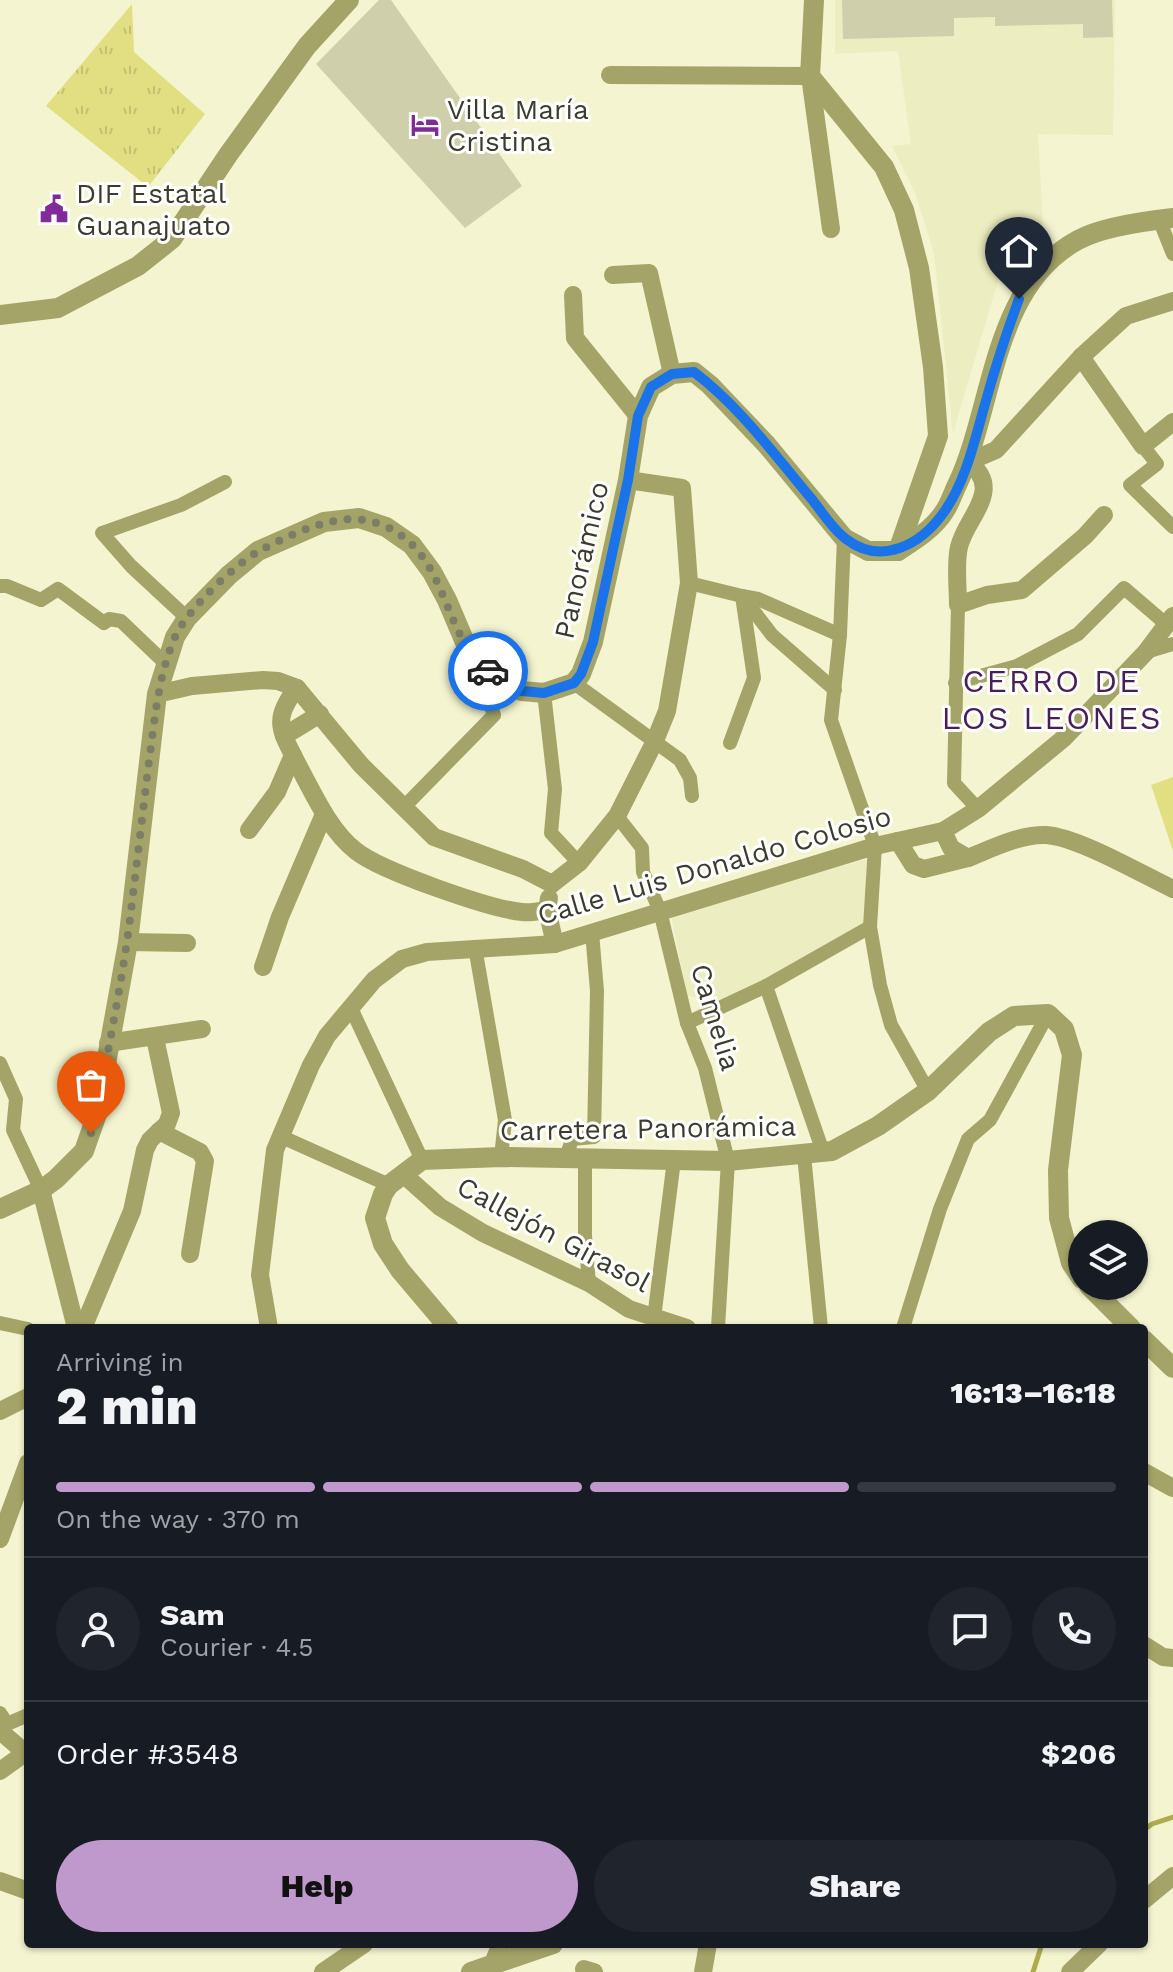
<!DOCTYPE html>
<meta charset="utf-8">
<style>
body{margin:0;font-family:"Work Sans",sans-serif;background:#20242c;color:#f1f3f6;height:100vh;display:flex;flex-direction:column;font-size:30px;white-space:nowrap}
*{box-sizing:border-box;margin:0}
p{font-size:26px;color:#9ea1a6}
.icon{flex:none;width:44px;height:44px;fill:none;stroke:currentColor;stroke-width:2;stroke-linecap:round;stroke-linejoin:round}
.map{position:relative;flex:1;overflow:hidden}
.sheet{position:absolute;left:24px;top:1324px;width:1124px;height:624px;display:flex;flex-direction:column;background:#171b24;border-radius:8px;box-shadow:0 2px 6px #0004}
.sheet>*{flex:none}
.tools{position:absolute;left:1068px;top:1220px;display:grid;gap:16px}
.tools a{display:grid;place-items:center;width:80px;height:80px;border-radius:50%;background:#171b24;box-shadow:0 2px 6px #0004;font-size:40px}
.pin{position:absolute;display:grid;place-items:center;width:68px;height:68px;color:#fff;margin:-82px -34px;border-radius:50% 50% 50% 0;rotate:-45deg;box-shadow:0 0 8px #0007}
.pin .icon{rotate:45deg}
.courier{position:absolute;display:grid;place-items:center;width:80px;height:80px;margin:-40px;border:6px solid #1a73e8;border-radius:50%;background:#fff;color:#222;box-shadow:0 2px 10px #0007}
.headline em{font-style:normal;font-weight:800}
.headline div{display:flex;flex-direction:column-reverse}
.headline{display:flex;align-items:center;justify-content:space-between;height:136px;padding:0 32px}
h1{font-size:52px;font-weight:800;line-height:60px}
.bar{display:grid;grid-template-columns:repeat(4,1fr);gap:12px 8px;align-content:center;height:96px;padding:0 32px}
.bar i{height:10px;border-radius:6px;background:#363941}
.bar .current{background:#bf99cc}
.bar p{grid-column:span 4}
.line{display:flex;align-items:center;gap:20px;padding:0 32px;border-top:2px solid #363941}
.line div{flex:1}
.round{display:grid;place-items:center;flex:none;width:84px;height:84px;border-radius:42px;background:#20242c}
.primary-button{display:flex;gap:16px;margin-top:auto;padding:16px 32px}
.primary-button a{flex:1;height:92px;border-radius:48px;background:#bf99cc;color:#111;font-size:32px;font-weight:800;line-height:92px;text-align:center}
.primary-button a+a{background:#20242c;color:#f1f3f6}
.map>svg:first-child{display:block}
</style>
<div class="map">
<svg width="1173" height="1972" viewBox="0 0 1173 1972">
<defs>
<pattern id="park-tufts" width="24" height="20" patternUnits="userSpaceOnUse" patternTransform="scale(2)"><rect width="24" height="20" fill="#e1df82"/><path d="M3 7l-1-3M5 7V3M7 7l1-3M15 17l-1-3M17 17v-4M19 17l1-3" fill="none" stroke="#c2c071"/></pattern>
</defs>
<rect width="100%" height="100%" fill="#f4f5d0"/>
<g fill="#ecedc0">
<path d="M835,0H1115L1113,135L1038,134L1043,226L1016,249L998,281L953,433L934,253L915,193L892,146L911,144L898,51L835,54Z"/>
<path d="M867,859L865,922L729,1000L687,996L671,914Z"/>
</g>
<path fill="url(#park-tufts)" d="M132,4L134,52L205,114L148,187L46,106Z"/>
<path fill="#e1df82" d="M1173,777V851L1151,785Z"/>
<g fill="none" stroke-linecap="round" stroke-linejoin="round">
<g stroke="#aeac4c" stroke-width="5">
<path d="M1144,1830L1152,1824L1173,1817"/>
<path d="M1033,1972L1042,1944"/>
</g>
</g>
<g fill="#cfcfac">
<path d="M379,0H391L522,186L465,228L316,64Z"/>
<path d="M842,0H1112L1113,37L1083,38V24L995,26V17L954,18V36L843,39Z"/>
</g>
<g fill="none" stroke-linecap="round" stroke-linejoin="round">
<g stroke="#a4a468" stroke-width="14">
<path d="M1159,219L1173,254"/>
<path d="M1143,446L1157,464L1130,485L1173,527"/>
<path d="M844,538L840,635L831,720L875,846L870,927L880,985L891,1025L928,1091"/>
<path d="M689,583L742,596L772,635L835,690"/>
<path d="M0,586H7L41,600L58,589L104,623L109,619L121,621L166,664"/>
<path d="M958,605L954,783L978,809"/>
<path d="M187,618L131,566L102,533L181,505L225,482"/>
<path d="M1146,652L1173,644"/>
<path d="M574,683L680,760L690,778L692,796"/>
<path d="M955,683L1017,666L1078,634L1124,588L1166,624"/>
<path d="M544,693L555,789L551,833L579,863"/>
<path d="M730,743L754,678L742,596L758,599L840,635"/>
<path d="M403,808L494,715L490,704L500,680"/>
<path d="M617,816L642,848L643,872L660,911L687,1023L705,1068L728,1161L718,1328"/>
<path d="M475,947L505,1120L501,1157"/>
<path d="M766,986L823,1152"/>
<path d="M351,1008L422,1160"/>
<path d="M687,1023L766,986L870,927"/>
<path d="M0,1063L16,1099L13,1130L41,1190"/>
<path d="M282,1137L389,1185"/>
<path d="M804,1155L821,1328"/>
<path d="M566,1158L572,1139L594,1137L597,991L592,932"/>
<path d="M585,1159V1236L589,1283"/>
<path d="M654,1318L674,1160"/>
<path d="M0,1323L28,1329"/>
<path d="M903,1328L940,1209L968,1139L990,1120L1048,1014"/>
<path d="M0,1713L7,1724L28,1715"/>
</g>
<g stroke="#a4a468" stroke-width="18">
<path d="M610,75L810,76L831,229"/>
<path d="M613,275L649,273L672,374"/>
<path d="M573,295L575,338L638,416"/>
<path d="M1081,357L1143,446L1173,422"/>
<path d="M968,462C1005,489 966,517 959,547C955,564 958,586 958,605L987,595L1022,590L1085,536L1104,515"/>
<path d="M968,462L996,450L1081,357L1126,316L1173,301"/>
<path d="M297,688C271,720 281,731 298,765C313,793 330,831 356,851C381,871 490,909 522,912C530,913 539,911 547,910"/>
<path d="M157,694L192,686L263,680L278,681L297,688L361,765L434,837L523,869L552,884"/>
<path d="M284,736L320,714"/>
<path d="M249,830L277,792L293,755"/>
<path d="M943,831L951,848L968,858C991,849 1020,834 1046,835C1078,837 1141,874 1173,889"/>
<path d="M898,841L913,865L924,869L968,858"/>
<path d="M552,884L579,863L617,816L654,743L667,711L689,583L682,488L628,480"/>
<path d="M549,898L547,910L555,944"/>
<path d="M128,942L187,943"/>
<path d="M263,967L280,917L324,814"/>
<path d="M108,1043L202,1029"/>
<path d="M159,1131L200,1152L205,1161L190,1254"/>
<path d="M403,1174L440,1207L483,1233L589,1283L629,1309L687,1328"/>
<path d="M41,1190L76,1328"/>
<path d="M83,1328L132,1211L145,1150L150,1140L167,1124L171,1113L155,1038"/>
<path d="M269,1328L260,1275L275,1150L311,1065L327,1036L374,980L402,959L427,952L555,944L875,846L943,831L978,809L1064,738L1146,652L1173,616"/>
<path d="M0,1411L28,1397"/>
<path d="M1144,1472L1173,1488"/>
<path d="M0,1539L28,1463"/>
<path d="M1144,1645L1163,1657L1173,1658"/>
<path d="M0,1731L28,1755"/>
<path d="M0,1771L25,1753"/>
<path d="M0,1881L28,1891"/>
<path d="M1144,1900L1173,1876"/>
<path d="M493,1963L501,1944"/>
<path d="M584,1969L594,1972"/>
<path d="M323,1972L364,1944"/>
<path d="M703,1972L708,1944"/>
<path d="M1070,1972L1099,1944"/>
</g>
<g stroke="#a4a468" stroke-width="20">
<path d="M814,0L810,76L884,167L904,210L919,268L933,367L938,436L898,551"/>
<path d="M0,315L58,308L138,266L172,239L228,155L307,46L349,0"/>
<path d="M898,551C915,540 933,529 944,512C950,504 953,493 957,485C995,405 991,287 1078,240C1102,227 1146,221 1173,218"/>
<path d="M0,1209L41,1190L56,1179L84,1151L97,1114L128,942L157,694L175,637L187,618L229,575L258,551L324,522L359,518L386,527L412,545L432,572L447,600L470,654L500,680L522,691L544,693L574,683L581,674L593,642L628,480L638,416L651,387L672,374L694,372L710,385L766,444L844,538L868,551H898"/>
<path d="M1089,1286L1131,1328"/>
<path d="M449,1328L400,1270L383,1244L375,1218L383,1194L389,1185L422,1160L501,1157L728,1161L832,1151L878,1126L928,1091L989,1032L1014,1016L1048,1014L1064,1029L1072,1055L1058,1170L1059,1218L1071,1263L1082,1279"/>
<path d="M1144,1340L1173,1368"/>
<path d="M471,1972L553,1944"/>
</g>
</g>
<g fill="none" stroke-linecap="round" stroke-linejoin="round">
<path stroke="#7c7d67" stroke-width="8" stroke-dasharray="0 14.4" d="M91,1133L97,1114C108,1047 123,979 131,911C137,861 143,811 149,761C155,719 158,676 175,637C188,609 233,566 259,551C270,545 281,540 292,535C322,522 353,512 385,526C450,556 441,634 488,671"/>
<path stroke="#1a73e8" stroke-width="10" d="M488,671L522,691L544,693L574,683L581,674L593,642L628,480L638,416L651,387L672,374L694,372C739,406 774,454 810,497C821,510 832,529 846,539C881,566 921,545 944,512C966,481 975,439 985,404C995,368 1006,334 1019,299"/>
</g>
<defs>
<symbol id="hotel-bare" viewBox="-9 -9 18 18"><path d="M-6-4.5h1.5V1H6V5H4.5V3h-9V5H-6ZM-4 0a1.8 1.8 0 1 1 3.6 0ZM.5 0V-2.5h3Q6-2.5 6 0Z" fill="#812b99" stroke="#fff" stroke-width="2.5" paint-order="stroke"/></symbol>
<symbol id="civic-bare" viewBox="-9 -9 18 18"><path d="M-.6-6.5H3V-4.5H.6V-3L4-1V1h2V6H-6V1h2V-1L-.6-3ZM-1.2 2.5V6h2.4V2.5Z" fill="#812b99" stroke="#fff" stroke-width="2.5" paint-order="stroke"/></symbol>
</defs>
<g fill-rule="evenodd">
<use href="#hotel-bare" x="405" y="105" width="40" height="40"/>
<use href="#civic-bare" x="34" y="189" width="40" height="40"/>
</g>
<g text-anchor="middle" stroke-width="6" stroke-linejoin="round" paint-order="stroke">
<g font-size="28" fill="#3c3c2e" stroke="#fff" text-anchor="start">
<text x="447" y="119">Villa María<tspan x="447" dy="32">Cristina</tspan></text>
<text x="76" y="203">DIF Estatal<tspan x="76" dy="32">Guanajuato</tspan></text>
</g>
<g font-size="28" fill="#3c3c2e" stroke="#fff">
<text transform="translate(581 560) rotate(-77)" y="10">Panorámico</text>
<text transform="translate(714 865) rotate(-16)" y="10">Calle Luis Donaldo Colosio</text>
<text transform="translate(716 1017) rotate(73)" y="10">Camelia</text>
<text transform="translate(648 1128) rotate(-1)" y="10">Carretera Panorámica</text>
<text transform="translate(554 1234) rotate(28)" y="10">Callejón Girasol</text>
</g>
<g font-size="32" letter-spacing="2" fill="#481f54" stroke="#fff">
<text x="1052" y="692">CERRO DE<tspan x="1052" dy="37">LOS LEONES</tspan></text>
</g>
</g>
</svg>
<div class="tools">
<a><svg class="icon" aria-label="layers" viewBox="0 0 24 24"><path d="M12 4l9 5-9 5-9-5zM3 14l9 5 9-5"/></svg></a>
</div>
<div class="pin" style="left:91px;top:1133px;background:#ea580c"><svg class="icon" aria-label="bag" viewBox="0 0 24 24"><path d="M5 8h14l-1 12H6zM9 8a3 3 0 0 1 6 0"/></svg></div>
<div class="pin" style="left:1019px;top:299px;background:#1f2937"><svg class="icon" aria-label="home" viewBox="0 0 24 24"><path d="M3 11l9-7 9 7M6 9v11h12V9"/></svg></div>
<div class="courier" style="left:488px;top:671px"><svg class="icon" aria-label="car" viewBox="0 0 24 24"><path d="M5 17H2v-5l4-1 3-4h7l3 4 3 1v5h-3M9 17h6M6 11h13"/><circle cx="7" cy="17" r="2"/><circle cx="17" cy="17" r="2"/></svg></div>
<section class="sheet">
<div class="headline"><div><h1>2 min</h1><p>Arriving in</p></div><em>16:13–16:18</em></div>
<div class="bar"><i class="current"></i><i class="current"></i><i class="current"></i><i></i><p>On the way · 370 m</p></div>
<div class="line" style="height:144px"><a class="round"><svg class="icon" aria-label="person" viewBox="0 0 24 24"><circle cx="12" cy="8" r="4"/><path d="M4 21q1-7 8-7t8 7"/></svg></a><div><b>Sam</b><p>Courier · 4.5</p></div><a class="round"><svg class="icon" aria-label="chat" viewBox="0 0 24 24"><path d="M4 5h16v11H9l-5 4z"/></svg></a><a class="round"><svg class="icon" aria-label="phone" viewBox="0 0 24 24"><path d="M5 4h4l2 5-3 2q2 4 5 5l2-3 5 2v4C11 20 4 13 5 4z"/></svg></a></div>
<div class="line" style="height:104px"><div>Order #3548</div><b>$206</b></div>
<div class="primary-button"><a>Help</a><a>Share</a></div>
</section>
</div>
